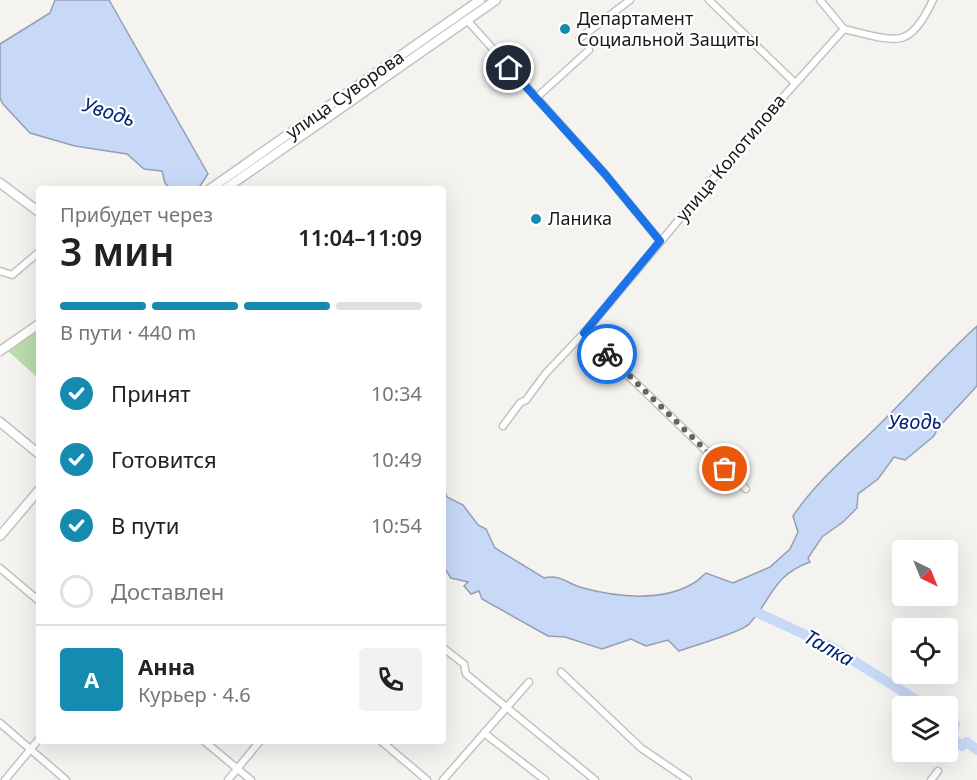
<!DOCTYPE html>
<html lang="ru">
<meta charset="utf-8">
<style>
body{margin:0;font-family:"Noto Sans",sans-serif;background:#f2f2f2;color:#222;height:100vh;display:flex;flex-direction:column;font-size:22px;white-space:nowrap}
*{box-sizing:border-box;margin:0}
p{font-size:20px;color:#767676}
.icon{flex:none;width:33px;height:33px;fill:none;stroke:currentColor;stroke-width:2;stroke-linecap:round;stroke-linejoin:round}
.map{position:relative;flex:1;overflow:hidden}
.panel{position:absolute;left:36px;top:186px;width:410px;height:558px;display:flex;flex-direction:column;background:#fff;border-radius:6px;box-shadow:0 6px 24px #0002}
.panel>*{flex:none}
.needle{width:39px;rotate:137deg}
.controls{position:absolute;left:892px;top:540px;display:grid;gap:12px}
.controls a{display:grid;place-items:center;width:66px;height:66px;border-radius:6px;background:#fff;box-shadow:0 6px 24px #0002;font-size:30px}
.pin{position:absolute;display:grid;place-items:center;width:51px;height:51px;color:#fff;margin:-26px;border:3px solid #fff;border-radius:50%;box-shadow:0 2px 6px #0007}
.courier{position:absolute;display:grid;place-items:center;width:60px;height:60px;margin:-30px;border:4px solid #1a73e8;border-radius:50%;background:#fff;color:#222;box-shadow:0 2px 8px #0007}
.summary em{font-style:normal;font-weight:600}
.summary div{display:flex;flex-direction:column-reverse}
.summary{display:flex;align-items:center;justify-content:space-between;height:102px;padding:0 24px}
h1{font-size:39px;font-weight:600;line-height:45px}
.bar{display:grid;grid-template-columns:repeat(4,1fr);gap:9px 6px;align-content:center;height:72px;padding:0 24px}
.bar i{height:8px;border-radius:4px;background:#e0e0e0}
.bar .active{background:#158baf}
.bar p{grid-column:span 4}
.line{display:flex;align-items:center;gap:15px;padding:0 24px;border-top:2px solid #e0e0e0}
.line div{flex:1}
.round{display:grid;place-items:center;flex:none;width:63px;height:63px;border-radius:6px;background:#f2f2f2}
ol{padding:0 24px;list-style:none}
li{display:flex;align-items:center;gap:18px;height:66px}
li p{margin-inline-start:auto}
li .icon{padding:6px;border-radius:50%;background:#158baf;color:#fff;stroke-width:4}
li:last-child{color:#767676}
li i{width:33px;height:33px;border:3px solid #e0e0e0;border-radius:50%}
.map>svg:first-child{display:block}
</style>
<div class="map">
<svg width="977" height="780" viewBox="0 0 977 780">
<rect width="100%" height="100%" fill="#f4f3f0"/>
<path fill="#b9ddac" d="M39,330V379L8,351Z"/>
<g fill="#c8d9f7" stroke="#949fb4" stroke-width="1.5">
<path d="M55,0H109L208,174L198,189H171L165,183L162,171L144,169L127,154L75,146L30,133L3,104L0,98V44L50,13Z"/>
<path d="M977,326V386L938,428L934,436L905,460L894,457L878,479L858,494L857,508L843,522L822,537L808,558L810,562C773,575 772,599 749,624C743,632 692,646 679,651L668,640L646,646L631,639L602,649L565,637L548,636L482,599L479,591L471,594L464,586L468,582L451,578L443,566V487L447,497L463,505L478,525L486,529L495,548L544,578C561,574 567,584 583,588C617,597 661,602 692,584C697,582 702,576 706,573L733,583L770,567L790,549L798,532L793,516C817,480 852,452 882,422C915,389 943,357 977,326Z"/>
</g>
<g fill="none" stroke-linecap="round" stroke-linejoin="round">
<g stroke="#c8d9f7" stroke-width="10">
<path d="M745,607L830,646L926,706"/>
<path d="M948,720L955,724L952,738L962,746L967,742L977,750"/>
</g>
<defs>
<g id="minor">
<path d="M709,0L795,83"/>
<path d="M820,0L844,29"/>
<path d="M467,20L605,174L660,241"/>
<path d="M580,38L630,0"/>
<path d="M536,98L589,50"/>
<path d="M0,271L12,275L39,252"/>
<path d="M584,333L746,489"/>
<path d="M503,426L520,403L526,400L546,373L584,333L760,123L844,29C858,32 891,43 904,37C918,31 927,12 933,0"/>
<path d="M0,568L39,601"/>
<path d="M442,647L464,664L466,674L595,780"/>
<path d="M561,672L641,748L688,780"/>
<path d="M0,723L66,780"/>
<path d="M484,733L545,780"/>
<path d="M204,741L251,780"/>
<path d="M381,741L427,780"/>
<path d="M5,780L39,739"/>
<path d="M228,780L260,741"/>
<path d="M443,780L529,682"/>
<path d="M931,780L938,771"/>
</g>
<g id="secondary">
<path d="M0,183L39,212"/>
<path d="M210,189L480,0"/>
<path d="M225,189L496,0"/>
<path d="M0,351L39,324"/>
<path d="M0,422L39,454"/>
<path d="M0,536L39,490"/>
</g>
</defs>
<use href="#minor" stroke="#c3c2bf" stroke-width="9"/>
<use href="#secondary" stroke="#c3c2bf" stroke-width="11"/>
<use href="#minor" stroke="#fff" stroke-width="6"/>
<use href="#secondary" stroke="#fff" stroke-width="8"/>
</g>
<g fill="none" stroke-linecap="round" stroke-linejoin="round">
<path stroke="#666564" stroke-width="6" stroke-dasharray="0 10.8" d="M607,354L725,469"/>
<path stroke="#1a73e8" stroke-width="8" d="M509,68L605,174L660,241L584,333L607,354"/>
</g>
<g fill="#158baf" stroke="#fff" stroke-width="2">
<circle cx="565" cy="29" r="6"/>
<circle cx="536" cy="219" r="6"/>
</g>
<g text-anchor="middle" stroke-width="4.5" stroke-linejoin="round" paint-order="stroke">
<g font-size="18" fill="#191918" stroke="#fff" text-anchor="start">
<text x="577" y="25">Департамент<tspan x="577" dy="21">Социальной Защиты</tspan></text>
<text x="548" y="225">Ланика</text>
</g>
<g font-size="18" fill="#191918" stroke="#fff">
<text transform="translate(345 95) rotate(-35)" y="6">улица Суворова</text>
<text transform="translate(731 158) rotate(-50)" y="6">улица Колотилова</text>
</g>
<g font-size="20" font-style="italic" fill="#002375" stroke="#fff">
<text transform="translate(109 112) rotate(18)" y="7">Уводь</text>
<text x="915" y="429">Уводь</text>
<text transform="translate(829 648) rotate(29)" y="7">Талка</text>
</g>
</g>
</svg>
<div class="controls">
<a><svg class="needle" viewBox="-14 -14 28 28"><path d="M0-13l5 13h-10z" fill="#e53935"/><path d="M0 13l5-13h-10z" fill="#767676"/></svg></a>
<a><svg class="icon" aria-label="locate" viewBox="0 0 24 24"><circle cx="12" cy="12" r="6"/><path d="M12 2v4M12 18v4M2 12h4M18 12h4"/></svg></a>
<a><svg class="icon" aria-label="layers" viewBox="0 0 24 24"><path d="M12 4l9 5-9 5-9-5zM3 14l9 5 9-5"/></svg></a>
</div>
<div class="pin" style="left:725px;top:469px;background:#ea580c"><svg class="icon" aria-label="bag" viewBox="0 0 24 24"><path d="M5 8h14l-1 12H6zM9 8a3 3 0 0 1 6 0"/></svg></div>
<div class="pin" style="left:509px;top:68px;background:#1f2937"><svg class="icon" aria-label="home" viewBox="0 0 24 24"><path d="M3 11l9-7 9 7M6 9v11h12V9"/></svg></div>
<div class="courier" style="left:607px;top:354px"><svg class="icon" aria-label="bike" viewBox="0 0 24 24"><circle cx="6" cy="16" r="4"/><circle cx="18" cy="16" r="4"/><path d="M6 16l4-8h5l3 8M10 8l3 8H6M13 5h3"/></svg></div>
<section class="panel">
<div class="summary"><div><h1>3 мин</h1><p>Прибудет через</p></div><em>11:04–11:09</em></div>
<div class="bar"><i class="active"></i><i class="active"></i><i class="active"></i><i></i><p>В пути · 440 m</p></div>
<ol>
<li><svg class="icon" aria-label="check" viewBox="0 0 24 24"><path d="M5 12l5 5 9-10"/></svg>Принят<p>10:34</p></li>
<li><svg class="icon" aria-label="check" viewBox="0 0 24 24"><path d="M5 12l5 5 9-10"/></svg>Готовится<p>10:49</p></li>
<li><svg class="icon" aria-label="check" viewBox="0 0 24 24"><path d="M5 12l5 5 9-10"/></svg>В пути<p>10:54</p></li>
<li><i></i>Доставлен</li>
</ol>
<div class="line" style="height:108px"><b class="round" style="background:#158baf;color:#fff">А</b><div><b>Анна</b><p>Курьер · 4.6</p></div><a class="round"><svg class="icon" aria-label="phone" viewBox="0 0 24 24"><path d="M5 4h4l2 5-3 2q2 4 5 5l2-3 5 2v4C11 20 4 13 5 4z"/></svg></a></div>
</section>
</div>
